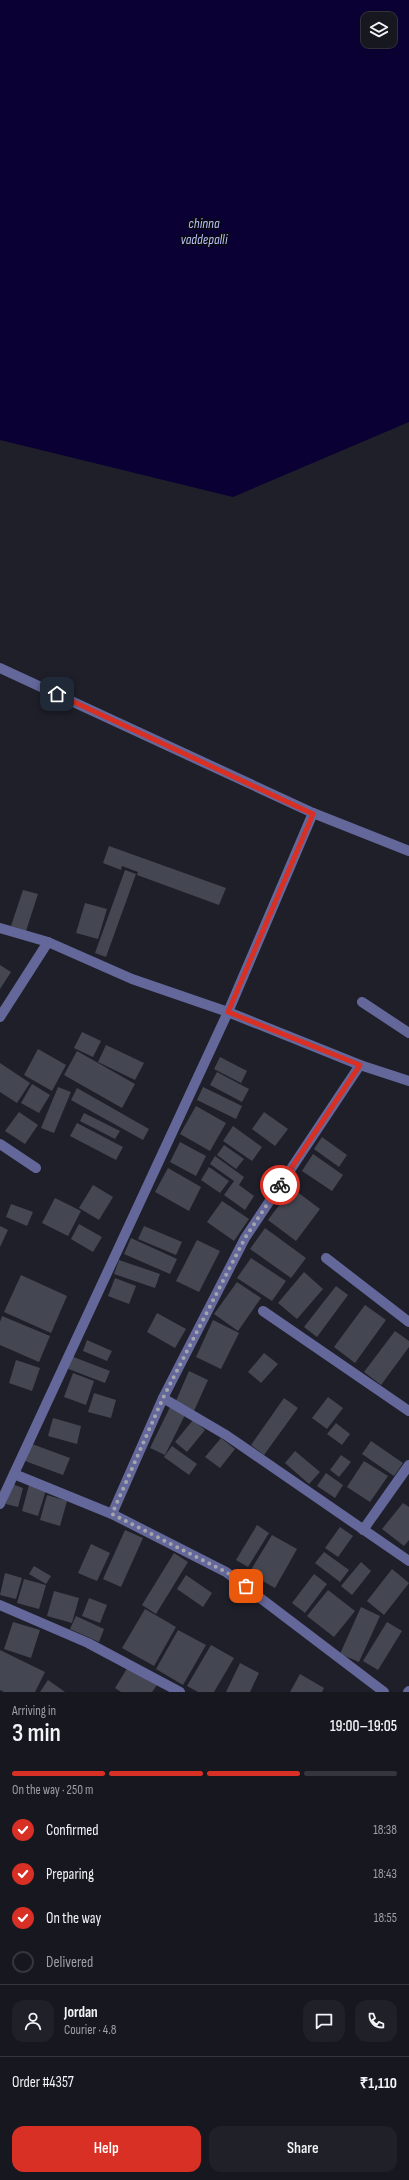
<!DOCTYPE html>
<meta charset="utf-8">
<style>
body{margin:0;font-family:"Sofia Sans Condensed",sans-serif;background:#1f2028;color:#f1f3f6;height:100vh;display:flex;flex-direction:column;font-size:15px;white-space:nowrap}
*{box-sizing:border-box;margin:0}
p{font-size:13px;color:#9e9fa4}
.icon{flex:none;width:22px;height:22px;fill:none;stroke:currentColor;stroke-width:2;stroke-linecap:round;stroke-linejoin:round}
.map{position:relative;height:1692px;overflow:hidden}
.sheet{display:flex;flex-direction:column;background:#16171f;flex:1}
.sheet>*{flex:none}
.controls{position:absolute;left:361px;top:12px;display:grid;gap:8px}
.controls a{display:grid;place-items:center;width:36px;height:36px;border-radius:8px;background:#16171f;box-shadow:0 4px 16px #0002,0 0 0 1px #35363d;font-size:20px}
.pin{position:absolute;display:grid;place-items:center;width:34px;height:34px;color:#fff;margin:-17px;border-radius:8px;box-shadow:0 2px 6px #0006}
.courier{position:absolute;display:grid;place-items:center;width:40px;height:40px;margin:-20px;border:3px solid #d93025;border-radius:50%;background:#fff;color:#222;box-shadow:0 1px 5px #0007}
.overview em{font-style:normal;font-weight:600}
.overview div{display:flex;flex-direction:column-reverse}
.overview{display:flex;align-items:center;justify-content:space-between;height:68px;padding:0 12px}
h1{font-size:26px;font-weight:600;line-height:30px}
.bar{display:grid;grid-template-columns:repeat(4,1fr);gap:6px 4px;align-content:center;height:48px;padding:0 12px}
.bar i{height:5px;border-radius:3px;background:#35363d}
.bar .active{background:#d93025}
.bar p{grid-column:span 4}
.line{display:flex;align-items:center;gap:10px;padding:0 12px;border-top:1px solid #35363d}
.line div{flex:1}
.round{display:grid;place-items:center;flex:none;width:42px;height:42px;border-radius:12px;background:#1f2028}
ol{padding:0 12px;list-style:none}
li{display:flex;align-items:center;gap:12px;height:44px}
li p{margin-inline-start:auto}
li .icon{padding:4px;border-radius:50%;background:#d93025;color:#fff;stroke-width:4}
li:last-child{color:#9e9fa4}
li i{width:22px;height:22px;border:2px solid #35363d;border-radius:50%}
.button{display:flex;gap:8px;margin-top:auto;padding:8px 12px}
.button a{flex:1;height:46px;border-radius:12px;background:#d93025;color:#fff;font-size:16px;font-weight:600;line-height:46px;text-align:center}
.button a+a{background:#1f2028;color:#f1f3f6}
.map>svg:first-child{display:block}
</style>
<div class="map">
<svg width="409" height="1692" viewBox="0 0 409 1692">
<rect width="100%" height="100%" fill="#1e1f29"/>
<path fill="#0b0034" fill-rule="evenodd" d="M0,0H409V422L233,497L0,440ZM368,19H390V41H368Z"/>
<g fill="#444651">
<path d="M109,846L226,888L219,905L137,875L138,872L122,866L121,870L103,863Z"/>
<path d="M125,870L136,874L106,957L95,953Z"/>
<path d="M23,890L38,894L26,931L11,926Z"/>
<path d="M85,903L107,909L98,939L76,933Z"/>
<path d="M0,965L11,972L0,989Z"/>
<path d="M82,1032L101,1041L93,1057L74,1048Z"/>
<path d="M106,1045L144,1063L135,1080L98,1062Z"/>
<path d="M38,1049L66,1065L52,1091L24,1075Z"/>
<path d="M77,1051L135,1084L122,1108L64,1075Z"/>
<path d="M220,1057L247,1071L241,1083L214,1069Z"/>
<path d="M0,1063L30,1083L17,1103L0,1092Z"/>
<path d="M217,1072L249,1089L242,1102L210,1085Z"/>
<path d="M32,1084L50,1095L39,1113L21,1103Z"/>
<path d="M58,1087L71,1092L54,1133L41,1128Z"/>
<path d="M203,1087L242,1106L236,1119L197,1100Z"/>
<path d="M77,1088L149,1129L143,1140L71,1100Z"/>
<path d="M196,1106L226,1123L210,1151L180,1134Z"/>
<path d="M19,1112L38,1125L25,1144L5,1131Z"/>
<path d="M264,1112L288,1129L275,1146L252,1129Z"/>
<path d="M84,1113L120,1131L115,1139L80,1121Z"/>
<path d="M77,1123L123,1147L116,1160L70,1136Z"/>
<path d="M233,1126L262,1147L252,1161L223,1141Z"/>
<path d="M322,1137L347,1155L339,1167L314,1149Z"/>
<path d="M180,1142L206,1156L196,1176L170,1162Z"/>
<path d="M224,1145L244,1159L236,1169L217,1155Z"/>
<path d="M313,1154L343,1175L332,1191L302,1171Z"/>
<path d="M215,1156L244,1177L239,1185L254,1196L245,1210L224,1195L234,1181L210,1164Z"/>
<path d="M209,1167L229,1181L220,1193L201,1180Z"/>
<path d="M168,1168L201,1187L189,1211L155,1192Z"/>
<path d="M93,1185L113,1197L99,1220L79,1208Z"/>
<path d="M292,1188L320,1209L296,1241L268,1220Z"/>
<path d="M55,1198L81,1211L68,1236L42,1223Z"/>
<path d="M222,1201L249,1219L234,1241L207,1222Z"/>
<path d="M11,1204L33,1212L27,1226L6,1217Z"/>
<path d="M79,1224L102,1237L93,1252L71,1239Z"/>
<path d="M0,1226L8,1230L0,1247Z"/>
<path d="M144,1226L182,1242L176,1255L138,1239Z"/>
<path d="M265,1228L306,1258L291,1278L250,1249Z"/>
<path d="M131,1238L177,1259L170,1274L124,1254Z"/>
<path d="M197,1240L220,1251L199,1292L176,1281Z"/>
<path d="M251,1258L286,1281L272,1301L237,1278Z"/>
<path d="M119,1260L160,1274L155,1288L114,1274Z"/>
<path d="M304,1272L323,1289L297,1319L278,1303Z"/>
<path d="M21,1275L67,1296L51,1333L4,1312Z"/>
<path d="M115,1278L136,1286L129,1304L108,1296Z"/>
<path d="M237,1282L261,1298L238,1331L214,1314Z"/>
<path d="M336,1286L348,1295L317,1337L304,1327Z"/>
<path d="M365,1305L386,1320L355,1363L334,1347Z"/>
<path d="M157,1313L186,1329L175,1348L147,1332Z"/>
<path d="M2,1316L50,1336L39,1362L0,1345V1322Z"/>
<path d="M213,1320L239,1333L221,1369L196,1357Z"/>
<path d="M395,1331L409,1341V1347L381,1385L364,1372Z"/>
<path d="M87,1340L112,1351L107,1361L83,1351Z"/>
<path d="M264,1353L278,1364L261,1383L248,1372Z"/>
<path d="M71,1356L110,1371L105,1383L66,1368Z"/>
<path d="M16,1360L40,1368L32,1391L9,1383Z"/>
<path d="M189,1371L208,1380L194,1411L175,1403Z"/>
<path d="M73,1373L94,1381L86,1405L64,1397Z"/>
<path d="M94,1393L116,1400L111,1418L88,1412Z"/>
<path d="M328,1397L343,1408L327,1429L312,1418Z"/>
<path d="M284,1398L298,1408L264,1455L251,1445Z"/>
<path d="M171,1405L186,1413L165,1455L150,1448Z"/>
<path d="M53,1418L81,1426L77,1444L48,1436Z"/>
<path d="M193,1420L205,1430L187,1452L175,1442Z"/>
<path d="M336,1423L350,1434L342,1445L327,1434Z"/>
<path d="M221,1438L235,1449L220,1468L205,1457Z"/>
<path d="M371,1441L403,1463L394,1476L362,1454Z"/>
<path d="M32,1444L70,1458L63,1475L25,1461Z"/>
<path d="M172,1446L197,1464L189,1475L164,1457Z"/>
<path d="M295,1451L320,1472L309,1484L285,1463Z"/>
<path d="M341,1455L351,1462L339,1477L330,1470Z"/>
<path d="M364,1461L388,1476L370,1502L347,1487Z"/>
<path d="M326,1473L343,1485L335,1498L317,1486Z"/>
<path d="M12,1484L23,1488L18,1507L6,1504Z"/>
<path d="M29,1485L46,1490L38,1516L22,1511Z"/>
<path d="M47,1495L67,1501L60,1526L40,1520Z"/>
<path d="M403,1503L409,1507V1540L404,1546L382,1529Z"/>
<path d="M257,1525L269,1533L248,1567L236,1560Z"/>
<path d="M340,1527L353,1536L338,1557L325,1548Z"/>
<path d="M125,1530L143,1538L121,1587L103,1579Z"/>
<path d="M272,1535L297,1549L275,1588L249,1573Z"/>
<path d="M91,1544L110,1553L97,1581L78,1573Z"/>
<path d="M324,1552L349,1570L340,1582L315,1563Z"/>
<path d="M174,1553L188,1562L156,1614L142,1605Z"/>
<path d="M361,1562L371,1571L352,1595L341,1586Z"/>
<path d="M34,1566L51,1576L46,1584L29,1574Z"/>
<path d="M392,1569L409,1583L384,1615L367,1601Z"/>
<path d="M5,1573L22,1578L16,1599L0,1595Z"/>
<path d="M314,1574L327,1584L305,1613L292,1603Z"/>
<path d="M186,1575L212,1593L203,1607L177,1589Z"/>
<path d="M24,1579L46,1585L39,1609L17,1603Z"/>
<path d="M328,1590L355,1611L334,1637L307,1616Z"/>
<path d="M54,1591L79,1598L72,1623L47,1616Z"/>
<path d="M89,1598L107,1605L100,1623L82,1616Z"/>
<path d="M361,1607L380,1616L359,1662L340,1654Z"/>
<path d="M145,1609L176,1627L154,1666L122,1648Z"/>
<path d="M76,1616L104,1629L99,1642L70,1629Z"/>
<path d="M13,1622L40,1630L31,1658L4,1649Z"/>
<path d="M387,1622L402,1631L378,1670L363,1661Z"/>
<path d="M178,1630L206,1645L183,1685L156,1669Z"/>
<path d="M211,1645L234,1658L214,1692H198L187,1686Z"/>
<path d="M0,1650L45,1672L35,1692H4L0,1690Z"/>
<path d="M240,1663L259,1673L250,1692H226Z"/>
<path d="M128,1667L157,1685L152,1692H121L115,1688Z"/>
<path d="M300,1674L324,1688L322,1692H290Z"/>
<path d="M48,1680L65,1692H40Z"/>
</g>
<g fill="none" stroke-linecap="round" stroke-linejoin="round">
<g stroke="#64679a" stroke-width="10">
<path d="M0,668L313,813L409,851"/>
<path d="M0,928L48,942L132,979L228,1012L360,1065L409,1081"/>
<path d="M362,1002L409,1033"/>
<path d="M0,1017L48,942"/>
<path d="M0,1144L36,1168"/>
<path d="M326,1258L409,1322"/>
<path d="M263,1311L409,1411"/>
<path d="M163,1398L226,1435L409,1561"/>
<path d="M14,1474L112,1514L226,1572L384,1692"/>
<path d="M0,1504L228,1012L313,813"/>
<path d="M112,1514L163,1398L245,1238L360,1065"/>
<path d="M363,1530L409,1465"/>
<path d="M0,1605L88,1643L180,1692"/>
<path d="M408,1692L409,1691"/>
</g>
</g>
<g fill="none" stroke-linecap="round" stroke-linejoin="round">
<path stroke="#a3a4ac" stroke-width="4" stroke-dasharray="0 7.2" d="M246,1586L226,1572L112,1514L163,1398L245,1238L280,1185"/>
<path stroke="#d93025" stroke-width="5" d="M57,694L313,814L228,1012L360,1065L280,1185"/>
</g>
<g text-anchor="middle" stroke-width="3" stroke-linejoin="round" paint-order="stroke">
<g font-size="14" font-style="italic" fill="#b9befd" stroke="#09090e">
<text x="204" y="228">chinna<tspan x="204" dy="16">vaddepalli</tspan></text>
</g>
</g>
</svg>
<div class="controls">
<a><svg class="icon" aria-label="layers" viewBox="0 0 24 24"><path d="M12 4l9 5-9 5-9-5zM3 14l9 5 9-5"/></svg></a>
</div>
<div class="pin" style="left:246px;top:1586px;background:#ea580c"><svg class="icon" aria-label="bag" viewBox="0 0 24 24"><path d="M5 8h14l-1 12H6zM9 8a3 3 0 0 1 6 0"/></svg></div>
<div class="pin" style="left:57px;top:694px;background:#1f2937"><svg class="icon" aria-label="home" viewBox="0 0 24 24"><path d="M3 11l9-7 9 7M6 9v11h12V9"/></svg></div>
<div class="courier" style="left:280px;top:1185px"><svg class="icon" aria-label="bike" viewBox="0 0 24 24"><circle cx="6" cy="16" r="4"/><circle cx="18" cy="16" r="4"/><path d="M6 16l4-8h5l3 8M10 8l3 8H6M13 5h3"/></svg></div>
</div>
<section class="sheet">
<div class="overview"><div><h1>3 min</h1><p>Arriving in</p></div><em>19:00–19:05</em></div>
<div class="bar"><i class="active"></i><i class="active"></i><i class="active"></i><i></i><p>On the way · 250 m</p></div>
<ol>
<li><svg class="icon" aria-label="check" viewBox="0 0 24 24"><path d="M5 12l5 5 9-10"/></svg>Confirmed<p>18:38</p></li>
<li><svg class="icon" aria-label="check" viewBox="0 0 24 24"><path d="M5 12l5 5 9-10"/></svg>Preparing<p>18:43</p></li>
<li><svg class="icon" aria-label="check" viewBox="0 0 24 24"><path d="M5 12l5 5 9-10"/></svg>On the way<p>18:55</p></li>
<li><i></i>Delivered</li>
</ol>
<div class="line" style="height:72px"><a class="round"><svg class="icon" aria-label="person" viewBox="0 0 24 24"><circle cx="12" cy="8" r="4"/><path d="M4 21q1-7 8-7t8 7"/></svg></a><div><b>Jordan</b><p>Courier · 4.8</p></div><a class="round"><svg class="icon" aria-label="chat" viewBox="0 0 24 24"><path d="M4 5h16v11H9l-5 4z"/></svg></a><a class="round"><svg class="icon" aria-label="phone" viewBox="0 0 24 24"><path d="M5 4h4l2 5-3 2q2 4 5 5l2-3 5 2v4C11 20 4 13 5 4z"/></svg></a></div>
<div class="line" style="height:52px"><div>Order #4357</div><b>₹1,110</b></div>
<div class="button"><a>Help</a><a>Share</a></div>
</section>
